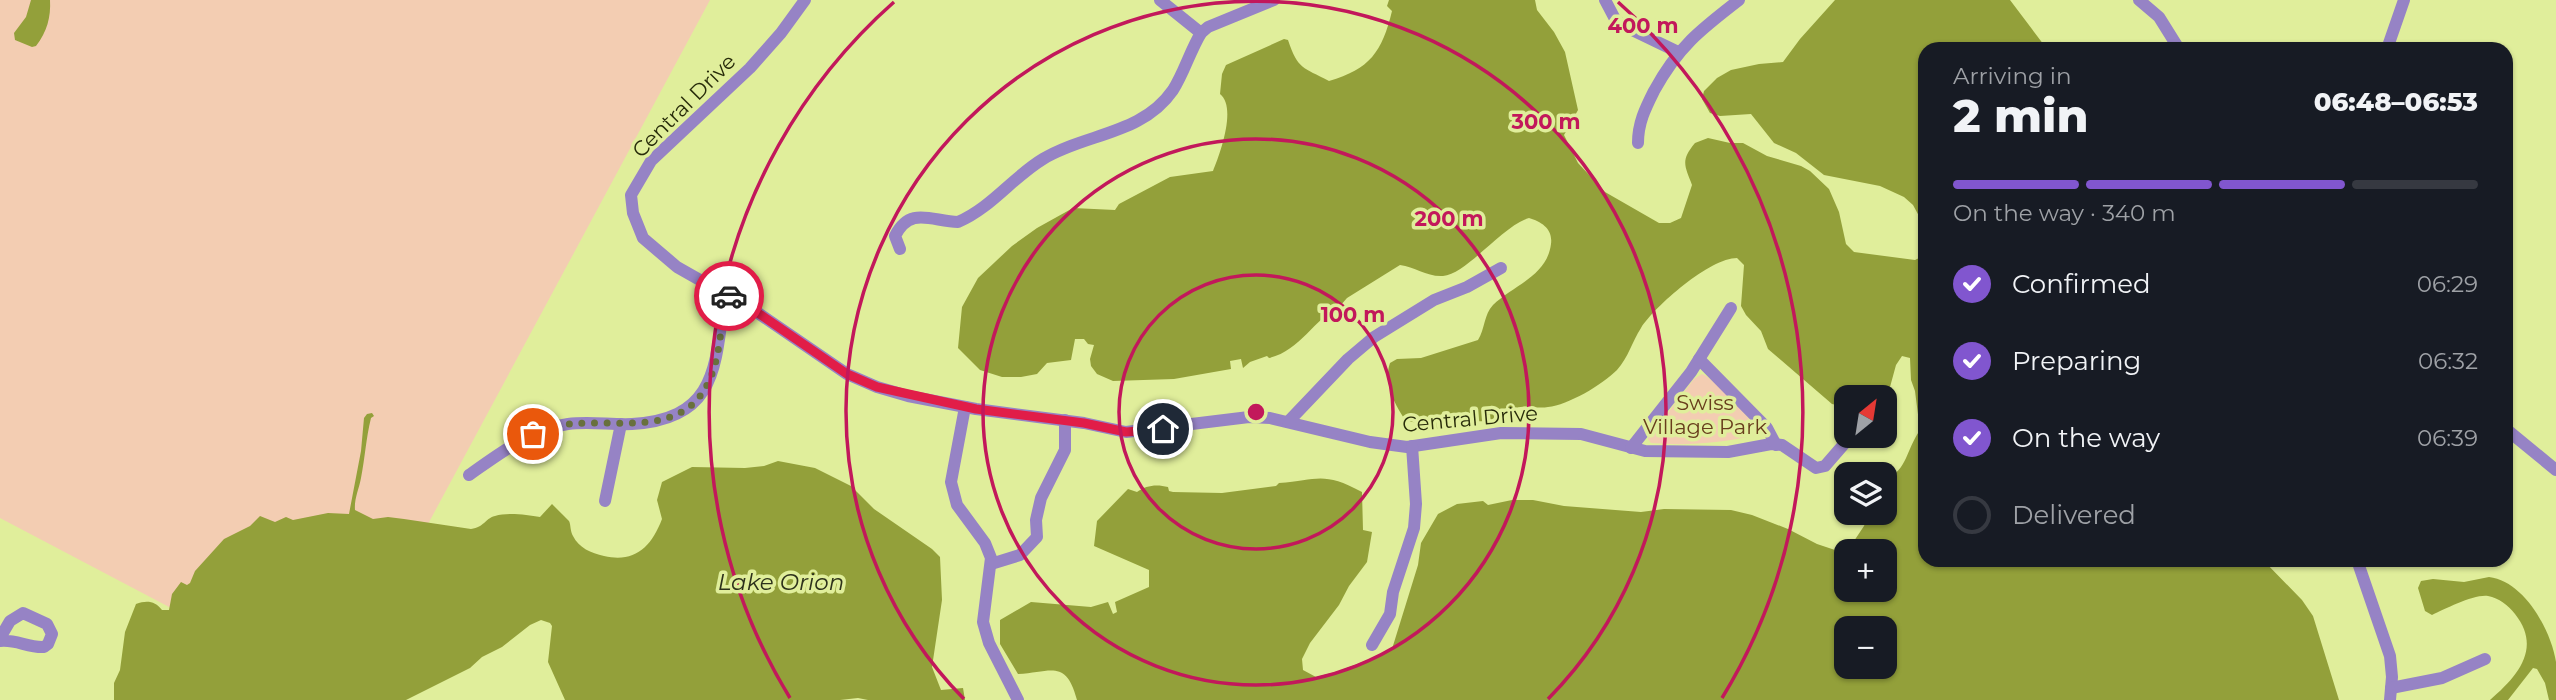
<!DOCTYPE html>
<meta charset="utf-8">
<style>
body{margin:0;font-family:Montserrat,sans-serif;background:#20242c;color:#f1f3f6;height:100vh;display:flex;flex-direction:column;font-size:26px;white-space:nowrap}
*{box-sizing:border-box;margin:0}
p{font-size:23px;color:#9ea1a6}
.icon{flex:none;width:38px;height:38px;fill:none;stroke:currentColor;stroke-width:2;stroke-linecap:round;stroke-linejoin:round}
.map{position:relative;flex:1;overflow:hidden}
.panel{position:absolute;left:1918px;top:42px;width:595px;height:525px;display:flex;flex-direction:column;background:#171b24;border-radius:21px;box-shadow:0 2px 5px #0004}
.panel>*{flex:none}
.needle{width:46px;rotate:30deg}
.fabs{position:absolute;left:1834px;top:385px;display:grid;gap:14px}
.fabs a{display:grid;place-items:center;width:63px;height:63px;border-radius:14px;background:#171b24;box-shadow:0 2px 5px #0004;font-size:35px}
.pin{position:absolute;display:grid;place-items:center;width:60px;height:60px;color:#fff;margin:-30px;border:4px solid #fff;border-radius:50%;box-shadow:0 2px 7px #0007}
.courier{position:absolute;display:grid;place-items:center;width:70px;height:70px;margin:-35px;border:5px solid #e11d48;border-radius:50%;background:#fff;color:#222;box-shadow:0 2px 9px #0007}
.headline em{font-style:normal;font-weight:800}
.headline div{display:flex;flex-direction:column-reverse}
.headline{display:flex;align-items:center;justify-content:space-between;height:119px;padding:0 35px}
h1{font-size:46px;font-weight:800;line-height:52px}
.bar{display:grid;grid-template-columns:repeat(4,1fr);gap:10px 7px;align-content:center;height:84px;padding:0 35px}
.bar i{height:9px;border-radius:5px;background:#363941}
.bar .on{background:#8156cf}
.bar p{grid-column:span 4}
ol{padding:0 35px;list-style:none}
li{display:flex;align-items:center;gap:21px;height:77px}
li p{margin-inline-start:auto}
li .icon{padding:7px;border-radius:50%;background:#8156cf;color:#fff;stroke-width:4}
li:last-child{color:#9ea1a6}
li i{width:38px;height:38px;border:4px solid #363941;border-radius:50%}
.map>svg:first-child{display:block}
</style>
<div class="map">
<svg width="2556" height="700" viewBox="0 0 2556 700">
<rect width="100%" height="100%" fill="#e0ee9b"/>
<g fill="#f3cdb2">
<path d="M0,0H710L336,695L0,518Z"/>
<path d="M1702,374C1714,378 1753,421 1759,433L1757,435C1721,443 1688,446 1651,443L1648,439L1650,432L1658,426L1694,379Z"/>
</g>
<g fill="#93a03a" fill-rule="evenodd">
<path d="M31,0H50C51,17 47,32 36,46L32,47L15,40L14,33L26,17Z"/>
<path d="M1389,0H1535L1537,10L1554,32L1565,52L1578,110L1564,135L1578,163L1605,192L1659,223H1670L1681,218L1692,185C1685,166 1680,161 1695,143L1708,138L1730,143H1743L1767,156L1801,166L1810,171L1829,189L1839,212L1846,244L1854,252L1915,260L1925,255V560H2263L2302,600L2313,616L2339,700H1077C1066,659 1052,672 1018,674L1000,644V620L1031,602L1091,607L1108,602L1113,614L1117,612L1115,602L1149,587V570L1094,546L1097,521L1128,489L1137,492C1146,485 1157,484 1168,487L1169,491L1173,492L1222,493L1276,486L1279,483C1318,480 1323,471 1362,492L1363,530L1372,532L1367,562L1349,586L1339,605L1310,643L1302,659L1303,670L1316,677L1339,671L1386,653L1392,649L1418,565L1421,543L1438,514L1457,504L1483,501L1488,505L1512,500H1533L1564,506L1641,512L1664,509L1731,510L1752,515L1788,529L1817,544L1835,550L1842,548L1854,541L1864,526L1869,513H1885V481C1909,467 1905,452 1920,430L1915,391L1911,380L1910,358L1902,356L1896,365L1890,387C1875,396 1864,397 1846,397V407L1832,404L1768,349L1761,331L1746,315L1741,306L1744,265L1737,258C1710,258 1655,306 1641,328C1632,342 1628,358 1617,370C1602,385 1568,405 1548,407C1538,409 1526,405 1516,408C1509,410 1504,416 1498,418C1486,423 1478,421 1467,420C1453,420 1436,435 1421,428L1419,423L1406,421C1395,406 1383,382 1390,363L1397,359L1421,358L1478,340C1485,329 1484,314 1493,305C1514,285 1547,276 1551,244C1553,229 1542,222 1529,218C1502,226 1467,274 1443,276C1427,277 1415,267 1400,265L1347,298L1340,306C1314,319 1300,351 1269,358L1267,356L1250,362L1243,368L1241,359L1230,361L1231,369L1174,379L1113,381L1097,374L1091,366L1090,359L1094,345L1088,344L1084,339H1075L1071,360L1047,363L1037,374L1021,377H1002L980,370L958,348L962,307L978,278L1012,246L1037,228L1073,208L1115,210L1119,204L1170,177L1213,171C1220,154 1237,107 1220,94L1222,74L1226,65L1284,39L1288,40C1298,70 1303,67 1329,81C1370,69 1382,52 1392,11L1387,6ZM1846,551H1885V590H1846ZM1846,628H1885V667H1846Z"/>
<path d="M1835,0H2010L2047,49H1925V227L1913,205L1904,197L1880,186L1824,175L1796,153L1774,143L1751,114L1720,116L1710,113L1702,99L1704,91L1717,78L1731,70L1759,64L1783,62L1800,39Z"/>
<path d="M372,413L374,416L371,418C366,438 365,458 361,478C359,489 354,499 355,510L373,519L388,517L404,519L471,529C485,527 484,519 495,516C508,512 527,515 540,517L552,504L569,521C571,525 570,531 573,536C579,548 591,553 604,556C634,563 651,548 662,519L657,500L662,482L692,467L745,468L764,466L778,461L815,468L851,486L874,509L932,549L940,557L942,600L932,667L941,690L963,688L965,700H868L858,698L840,700H565L548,662L552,626L550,623L541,620L530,625L502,647L482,657L470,668L406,700H114V683L120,670L125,632L136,604C147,600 155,601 162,610H169L172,594L181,582L187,585L190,583L195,571L224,539L250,526L260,516L275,522L286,517L293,520L328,513L349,514L361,451L364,418L367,414Z"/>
<path d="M2489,577C2524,581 2551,630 2556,662C2556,674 2556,688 2556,700H2549L2545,683L2537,669L2533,668L2508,700H2490C2518,676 2542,648 2515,614C2508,605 2499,598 2488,596C2474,594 2445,609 2432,615L2425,611L2418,588L2421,581L2433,579L2464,582Z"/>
</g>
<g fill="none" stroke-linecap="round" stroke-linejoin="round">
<g stroke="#9683c5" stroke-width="12">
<path d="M805,0L781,33L750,68L651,161L631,195L633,213L643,238L677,267L758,313L847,374L877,387L908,396L976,409L1084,423L1126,432L1249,417L1270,418L1370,442L1407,447L1501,433L1581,434L1645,451L1728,452L1771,444L1782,445L1816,468L1825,466L1851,436"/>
<path d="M1160,0L1201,33"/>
<path d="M1605,0L1615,19L1622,25L1678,52"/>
<path d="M2139,0L2159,17L2179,49"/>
<path d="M2387,49L2404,0"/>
<path d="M1638,143C1638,123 1645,109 1654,91C1678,47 1700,30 1739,0"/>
<path d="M900,249L895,236C910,206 931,221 958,222C991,208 1013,177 1043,159C1086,133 1142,135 1173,90C1184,73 1190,51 1201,33L1208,27L1274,0"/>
<path d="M1699,359L1767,428L1776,445"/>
<path d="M965,407L951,482L957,505L985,543L991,558L983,622L989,643L1018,700"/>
<path d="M1288,422L1348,359L1374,337L1434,300L1467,287L1501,268"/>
<path d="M2506,429L2556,470"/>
<path d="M1631,448L1691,372L1731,308"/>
<path d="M469,475C499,454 531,429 568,424C589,421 611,425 632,424C719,419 715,364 725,294"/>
<path d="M605,501L621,424"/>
<path d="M2357,560L2390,656L2392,677L2390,700"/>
<path d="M991,564L1020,555L1037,537L1036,520L1041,498L1065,450V420"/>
<path d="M0,638L10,621L23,613L47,624L52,634L48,644L44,647C28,648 16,639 0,641"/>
<path d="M1372,645L1390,614L1393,592L1414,528L1416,504L1412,446"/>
<path d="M2391,688L2442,678L2485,659"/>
</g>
</g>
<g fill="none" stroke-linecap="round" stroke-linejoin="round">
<path stroke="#68703d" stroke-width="7" stroke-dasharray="0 12.6" d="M533,434C545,430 557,425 570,424C617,419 681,437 707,385C721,359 721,323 725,294L729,296"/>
<path stroke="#e11d48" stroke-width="9" d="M729,296L758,313L847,374L877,387L976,409L1084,423L1126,432L1163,429"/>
</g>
<g fill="none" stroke="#c2185b" stroke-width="3.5">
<circle cx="1256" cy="412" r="137"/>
<circle cx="1256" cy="412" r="273"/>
<path d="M964 699A410 410 0 1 1 1548 699"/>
<path d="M790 698A547 547 0 0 1 894 2M1618 2A547 547 0 0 1 1722 698"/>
</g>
<g text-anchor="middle" stroke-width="7" stroke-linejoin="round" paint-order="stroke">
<g font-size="21" fill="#282c0a" stroke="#e0ee9b">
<text transform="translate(684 106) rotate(-45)" y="7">Central Drive</text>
<text transform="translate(1470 419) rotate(-5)" y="7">Central Drive</text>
</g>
<g font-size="21" fill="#673d1c" stroke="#e0ee9b">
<text x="1705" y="410">Swiss<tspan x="1705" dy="24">Village Park</tspan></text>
</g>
<g font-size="23" font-style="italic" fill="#2d311b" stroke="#e0ee9b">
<text x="781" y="590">Lake Orion</text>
</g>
</g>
<circle cx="1256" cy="412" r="10" fill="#c2185b" stroke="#e0ee9b" stroke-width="3.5"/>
<g font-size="21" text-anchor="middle" font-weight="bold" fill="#c2185b" stroke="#e0ee9b" stroke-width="7" stroke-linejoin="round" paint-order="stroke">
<text x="1643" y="33">400 m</text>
<text x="1546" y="129">300 m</text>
<text x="1449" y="226">200 m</text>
<text x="1353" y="322">100 m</text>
</g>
</svg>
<div class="fabs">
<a><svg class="needle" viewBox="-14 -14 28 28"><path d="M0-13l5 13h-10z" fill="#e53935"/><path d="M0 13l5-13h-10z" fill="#9ea1a6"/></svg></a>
<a><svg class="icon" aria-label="layers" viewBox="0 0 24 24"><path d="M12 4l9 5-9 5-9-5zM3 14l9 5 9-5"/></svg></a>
<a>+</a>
<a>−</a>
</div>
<div class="pin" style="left:533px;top:434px;background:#ea580c"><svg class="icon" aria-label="bag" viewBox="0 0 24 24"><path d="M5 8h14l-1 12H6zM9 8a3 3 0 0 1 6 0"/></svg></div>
<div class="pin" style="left:1163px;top:429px;background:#1f2937"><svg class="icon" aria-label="home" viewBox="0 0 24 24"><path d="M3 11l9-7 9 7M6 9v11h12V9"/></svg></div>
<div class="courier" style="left:729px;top:296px"><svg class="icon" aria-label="car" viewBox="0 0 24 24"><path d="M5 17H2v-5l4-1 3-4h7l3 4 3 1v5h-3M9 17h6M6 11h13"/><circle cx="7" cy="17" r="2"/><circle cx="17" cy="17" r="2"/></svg></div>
<section class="panel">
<div class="headline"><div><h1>2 min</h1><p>Arriving in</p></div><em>06:48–06:53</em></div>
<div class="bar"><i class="on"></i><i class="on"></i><i class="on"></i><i></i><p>On the way · 340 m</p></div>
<ol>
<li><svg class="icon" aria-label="check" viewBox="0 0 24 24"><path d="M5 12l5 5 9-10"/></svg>Confirmed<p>06:29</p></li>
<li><svg class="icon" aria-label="check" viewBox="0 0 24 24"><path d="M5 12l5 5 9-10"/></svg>Preparing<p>06:32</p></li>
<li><svg class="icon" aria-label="check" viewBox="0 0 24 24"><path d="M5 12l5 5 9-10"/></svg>On the way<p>06:39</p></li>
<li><i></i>Delivered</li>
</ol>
</section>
</div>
